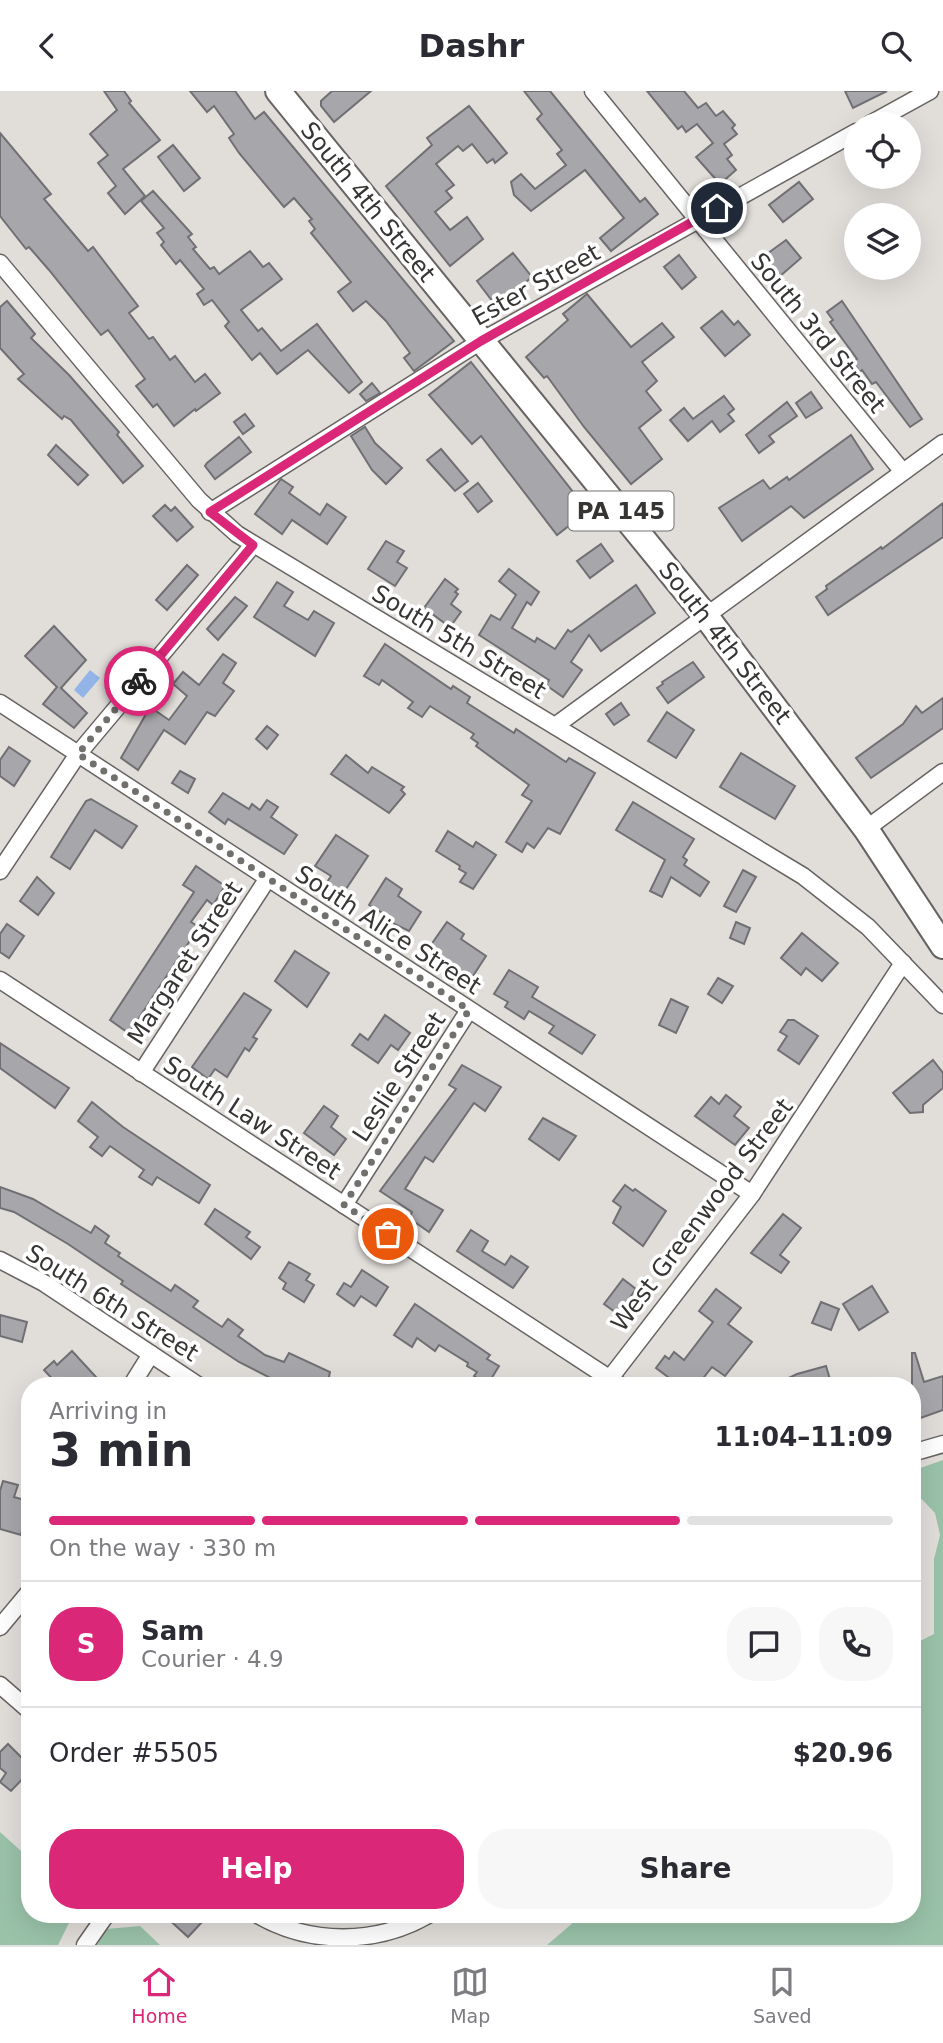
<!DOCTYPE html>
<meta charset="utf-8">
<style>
body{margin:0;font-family:"DejaVu Sans",sans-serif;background:#f7f7f7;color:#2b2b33;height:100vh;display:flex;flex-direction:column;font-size:26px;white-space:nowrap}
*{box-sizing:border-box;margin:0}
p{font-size:23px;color:#7c7c81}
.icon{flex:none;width:38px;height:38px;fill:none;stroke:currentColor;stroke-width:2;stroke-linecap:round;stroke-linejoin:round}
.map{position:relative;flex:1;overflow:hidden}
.panel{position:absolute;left:21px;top:1286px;width:900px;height:546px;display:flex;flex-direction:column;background:#fff;border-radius:28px;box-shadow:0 7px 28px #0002}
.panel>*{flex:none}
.fabs{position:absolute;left:844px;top:21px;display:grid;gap:14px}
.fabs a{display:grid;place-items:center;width:77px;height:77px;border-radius:50%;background:#fff;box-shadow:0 7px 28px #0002;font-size:35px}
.pin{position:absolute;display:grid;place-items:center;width:60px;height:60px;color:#fff;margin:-30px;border:4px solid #fff;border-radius:50%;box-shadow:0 2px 7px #0007}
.courier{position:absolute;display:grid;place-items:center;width:70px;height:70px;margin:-35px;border:5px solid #db2777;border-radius:50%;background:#fff;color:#222;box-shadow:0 2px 9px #0007}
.overview em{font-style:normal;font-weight:800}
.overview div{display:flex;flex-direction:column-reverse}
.overview{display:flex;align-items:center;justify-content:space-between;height:119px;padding:0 28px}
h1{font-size:46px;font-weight:800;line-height:52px}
.bar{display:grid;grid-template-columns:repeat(4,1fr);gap:10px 7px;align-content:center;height:84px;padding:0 28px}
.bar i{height:9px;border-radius:5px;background:#e1e1e2}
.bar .active{background:#db2777}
.bar p{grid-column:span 4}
.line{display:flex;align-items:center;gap:18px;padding:0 28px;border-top:2px solid #e1e1e2}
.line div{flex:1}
.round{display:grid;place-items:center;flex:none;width:74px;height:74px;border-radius:28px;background:#f7f7f7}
.primary-button{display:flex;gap:14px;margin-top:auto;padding:14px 28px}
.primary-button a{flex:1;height:80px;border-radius:28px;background:#db2777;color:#fff;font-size:28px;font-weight:800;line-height:80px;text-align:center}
.primary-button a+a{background:#f7f7f7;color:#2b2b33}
header{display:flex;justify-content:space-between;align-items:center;height:91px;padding:0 28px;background:#fff;font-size:32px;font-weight:800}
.dock{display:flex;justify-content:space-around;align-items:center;height:98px;border-top:2px solid #e1e1e2;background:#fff;font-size:19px;color:#7c7c81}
.dock a{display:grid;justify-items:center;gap:4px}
.dock .active{color:#db2777}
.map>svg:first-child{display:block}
</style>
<header><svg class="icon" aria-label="back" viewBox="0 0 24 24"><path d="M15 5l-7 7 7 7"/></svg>Dashr<svg class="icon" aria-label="search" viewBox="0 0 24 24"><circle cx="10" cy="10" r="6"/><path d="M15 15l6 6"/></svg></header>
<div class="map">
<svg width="943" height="1854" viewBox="0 0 943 1854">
<rect width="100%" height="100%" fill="#e1deda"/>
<g fill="#9ac2a9">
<path d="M943,1369V1854H547L582,1824H912V1554L934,1543V1468L940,1444L935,1422L912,1398V1380Z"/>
<path d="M0,1741L30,1768V1824H73L58,1854H0Z"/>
<path d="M140,1835L160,1854H97L106,1838Z"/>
</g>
<path fill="#93b4e7" d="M90,579L100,587L83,607L74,599Z"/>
<g fill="#a7a7ab" stroke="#707074" stroke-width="2">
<path d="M104,0H124L131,10L129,12L160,49L123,78L145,105L125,123L108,102L116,95L98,72L108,64L90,43L117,19Z"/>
<path d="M190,0H235L255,28L264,21L454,250L414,280L404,267L410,262L386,230L366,210L353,220L338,201L351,191L311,142L315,138L309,130L312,128L294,107L284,116L239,62L229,47L234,43L214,15L207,21Z"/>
<path d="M332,0H371L334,31L321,15V10Z"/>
<path d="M524,0H550L640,111L645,107L658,123L611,160L600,147L624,127L585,79L531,120L514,104L511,91L521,83L535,98L566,74L557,63L562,59L537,28L542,23Z"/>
<path d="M647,0H684L698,17L706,12L716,25L723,20L735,34L732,37L737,43L724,53L732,64L727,68L736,79L720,93L696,66L713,52L697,33L686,41L682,35L678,38Z"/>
<path d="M845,0H887L853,17Z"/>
<path d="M469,15L507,62L495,72L493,68L487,72L472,53L463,60L458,55L436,73L454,94L446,100L452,107L435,121L450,139L467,126L483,148L450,175L386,95L432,54L427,47Z"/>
<path d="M0,42L51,103L44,108L88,160L93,156L138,215L129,222L149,248L153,246L170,269L175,265L195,291L205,283L220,302L196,320L195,318L174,335L157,313L153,316L136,295L145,288L108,239L101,244L49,179L29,156L26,158L0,125Z"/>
<path d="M173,54L200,87L184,100L158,66Z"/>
<path d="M799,91L813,108L783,131L769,114Z"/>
<path d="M153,100L192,143L188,146L196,156L193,158L210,178L214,176L219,183L250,160L263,176L269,172L282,188L241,219L258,240L262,237L281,260L317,233L362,291L349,302L308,259L277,283L260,262L252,269L225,235L229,231L212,209L204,214L197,203L204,198L180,169L176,173L161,154L164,151L157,142L164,137L141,110Z"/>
<path d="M786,149L801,167L779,186L772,176L768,179L760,168Z"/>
<path d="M513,162L532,186L526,191L528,194L505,213L503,209L496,215L477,190Z"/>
<path d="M679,164L696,186L682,198L664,176Z"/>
<path d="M587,203L631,256L662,232L674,246L642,271L657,290L646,300L661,319L639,337L662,368L631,393L584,336L547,285L544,287L526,266L568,229L563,223Z"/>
<path d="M7,210L35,243L31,247L69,284L119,341L117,344L143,375L123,392L71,329L64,325L62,328L18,288L24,283L0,257V216Z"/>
<path d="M842,210L922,328L910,336L876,291L872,293L862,279L860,281L852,271L857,268L830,231L833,229L827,221Z"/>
<path d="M722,220L734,234L738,230L750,244L725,265L701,237Z"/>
<path d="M471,271L588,420L557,444L481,345L472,353L429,304Z"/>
<path d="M372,292L380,302L366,310L360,303Z"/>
<path d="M811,301L822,317L806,327L796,312Z"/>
<path d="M724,305L734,318L728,323L734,330L720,341L712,330L688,350L670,329L684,317L693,328Z"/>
<path d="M787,311L797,325L769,345L774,351L759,362L746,344Z"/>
<path d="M245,323L254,335L243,343L234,331Z"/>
<path d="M365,336L375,352L402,377L386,393L372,379L351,345Z"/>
<path d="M851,344L873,378L804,427L791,415L742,450L719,417L763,389L770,398L787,386L789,389Z"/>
<path d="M239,346L251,361L215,388L205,375L207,372Z"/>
<path d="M56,354L88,384L78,394L48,364Z"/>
<path d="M441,358L468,390L455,400L427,369Z"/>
<path d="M281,388L293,396L289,402L320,424L327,413L346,426L327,453L292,429L282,443L255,423Z"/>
<path d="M478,392L492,410L478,421L464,403Z"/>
<path d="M943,412V446L828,524L816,506L827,498L826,495L881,456L882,458Z"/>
<path d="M165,414L171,420L175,416L193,436L177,450L153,425Z"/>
<path d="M386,450L404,460L397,471L407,477L395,495L368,478Z"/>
<path d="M601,453L613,470L590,487L577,470Z"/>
<path d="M187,474L198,484L167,519L156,509Z"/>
<path d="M509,478L539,501L531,514L527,511L512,537L535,551L537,547L555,558L568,539L571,541L636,494L655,522L601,560L589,544L571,571L582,579L563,606L546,594L549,589L479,544L491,524L500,529L516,504L499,490Z"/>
<path d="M445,488L458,498L455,501L458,503L451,513L461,521L450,536L424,517Z"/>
<path d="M277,491L293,501L284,515L308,529L314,520L334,532L315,565L254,526Z"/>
<path d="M235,506L247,515L218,549L207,538Z"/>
<path d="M54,535L86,569L61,597L87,622L74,637L43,613L57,596L25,565Z"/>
<path d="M385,553L451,598L453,595L470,606L467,612L514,642L516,638L566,671L569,667L595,682L560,743L548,737L534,757L527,752L522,761L506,751L532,710L522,704L529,694L476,655L478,652L471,647L474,643L430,615L422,626L408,617L413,611L382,589L379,594L364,585Z"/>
<path d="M223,563L236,572L223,592L234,600L215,625L207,621L185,653L164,639L138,679L121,667L150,616L169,629L187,605L173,593L183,581L199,594Z"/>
<path d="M693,571L704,586L668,612L657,597L663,593L662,591Z"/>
<path d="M943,607V637L871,687L856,667L903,633L916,615L922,622Z"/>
<path d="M621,612L629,624L614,634L606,623Z"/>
<path d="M667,621L694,639L676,667L648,650Z"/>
<path d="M267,635L278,644L267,658L256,648Z"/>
<path d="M9,656L30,670L14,695L0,685V669Z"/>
<path d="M741,662L795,695L775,728L720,696Z"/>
<path d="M346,664L368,682L372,676L404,696L401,699L405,703L389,722L331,683Z"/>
<path d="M180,680L195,688L188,702L172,692Z"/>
<path d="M223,702L249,718L252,713L260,719L267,709L278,716L271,726L297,744L284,763L228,728L225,733L209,721Z"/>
<path d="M91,708L137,735L122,757L95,739L70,778L51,766L86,710Z"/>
<path d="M633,711L694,748L683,766L687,769L684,774L709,791L700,805L671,786L662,806L650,800L665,769L616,739Z"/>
<path d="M448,740L473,756L476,751L496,764L473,798L460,791L466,782L459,778L460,775L436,760Z"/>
<path d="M336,744L368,765L338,810L322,799L331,785L315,775Z"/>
<path d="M196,775L225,795L213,814L207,809L191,831L199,836L131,939L127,941L110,929L194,801L183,794Z"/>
<path d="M743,779L756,786L736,821L724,815Z"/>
<path d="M37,786L54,802L38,824L20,810Z"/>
<path d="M386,787L402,798L398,805L421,821L409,840L382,827L384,823L369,814Z"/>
<path d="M447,831L464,843L461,848L486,865L469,891L426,861Z"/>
<path d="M736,831L750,837L744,853L730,847Z"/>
<path d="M7,833L24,845L9,867L0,861V843Z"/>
<path d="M802,842L838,872L822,890L806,877L801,884L781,867Z"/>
<path d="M295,860L329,882L307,916L275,890Z"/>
<path d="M509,879L538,896L532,906L595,944L582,963L549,942L554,935L529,920L524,928L505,916L508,911L494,903Z"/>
<path d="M718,887L733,895L722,912L708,903Z"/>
<path d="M244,902L271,919L253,946L257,948L249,960L245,957L227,986L215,978L208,988L192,976Z"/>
<path d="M671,908L688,916L676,942L659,934Z"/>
<path d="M385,924L410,942L398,959L391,954L378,972L352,954L360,943L368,949Z"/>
<path d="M788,929H794L818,945L799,973L778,959L787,945L780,941Z"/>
<path d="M0,952L69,997L55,1017L0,977Z"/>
<path d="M933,969L943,982V997L923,1014V1021L910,1022L893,1002Z"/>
<path d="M462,974L501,996L485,1020L474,1012L433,1071L425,1066L405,1098L443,1119L429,1141L409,1127L412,1121L380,1100L456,998L449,994Z"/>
<path d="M726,1004L741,1016L734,1025L749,1037L735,1054L695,1025L711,1006L719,1013Z"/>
<path d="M92,1011L123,1036L210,1094L199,1112L157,1086L152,1094L139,1086L144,1079L110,1055L102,1065L90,1056L98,1046L78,1030Z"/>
<path d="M324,1015L338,1025L331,1036L346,1048L334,1064L304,1042Z"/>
<path d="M543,1027L576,1045L559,1069L529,1048Z"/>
<path d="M625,1094L633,1100L635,1098L666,1120L643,1155L613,1132L621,1116L613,1110Z"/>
<path d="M0,1096L33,1108L91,1142L95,1135L109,1145L105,1152L120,1162L118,1165L171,1200L175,1194L198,1210L193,1216L222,1236L228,1228L243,1239L238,1245L265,1264L284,1271L289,1262L330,1281L327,1295H286L239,1271L121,1193L123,1190L68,1153L14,1121L0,1117Z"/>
<path d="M215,1118L250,1141L246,1146L260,1156L251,1168L205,1133Z"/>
<path d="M783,1123L801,1137L780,1164L789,1171L781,1182L751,1162Z"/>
<path d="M471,1139L488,1150L482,1160L505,1174L511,1165L528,1176L513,1197L457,1160Z"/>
<path d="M289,1171L310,1183L306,1189L314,1194L304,1211L283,1198L286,1192L279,1187Z"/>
<path d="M362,1179L388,1196L376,1215L361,1205L354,1215L337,1203L344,1192L351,1196Z"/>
<path d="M623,1188L636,1198L618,1223L604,1213Z"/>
<path d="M872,1195L888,1221L859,1239L843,1213Z"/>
<path d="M716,1198L741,1217L728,1233L752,1251L725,1285L712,1276L697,1295H680L656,1277L665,1265L669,1268L674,1261L684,1269L713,1231L699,1220Z"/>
<path d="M821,1211L839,1218L831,1239L812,1232Z"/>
<path d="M415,1213L490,1264L487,1268L499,1275L488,1293L474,1285L477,1281L467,1275L468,1272L439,1254L435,1260L417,1247L412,1256L394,1244Z"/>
<path d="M0,1224L27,1231L22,1251L0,1245Z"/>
<path d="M72,1260L96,1286L87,1295H59L44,1279L54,1270L57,1274Z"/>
<path d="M912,1262H915L924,1291L943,1285V1319L912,1330Z"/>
<path d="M826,1275L832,1295H772L797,1283Z"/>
<path d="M3,1390L18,1394L14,1406L28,1410L21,1444L0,1438V1400Z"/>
<path d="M8,1653L30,1675V1680L11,1700L0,1691L6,1682L0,1677V1661Z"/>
<path d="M164,1824H196L203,1830L188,1846Z"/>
</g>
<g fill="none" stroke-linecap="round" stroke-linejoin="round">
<defs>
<g id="minor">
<path d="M593,0L903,381"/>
<path d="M870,33L930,0"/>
<path d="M0,172L199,409L237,443L803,785L868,836L943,914"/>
<path d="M210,421L481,250L856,41"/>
<path d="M0,612L752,1103"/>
<path d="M555,635L943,352"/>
<path d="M866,738L943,681"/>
<path d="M0,780L78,663L253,454"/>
<path d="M0,889L621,1295"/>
<path d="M141,982L268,787"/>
<path d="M344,1114L469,919"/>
<path d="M0,1169L44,1192L199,1295"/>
<path d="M131,1295L151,1263"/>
<path d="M604,1295L752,1103L903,872"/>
<path d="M912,1362L943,1353"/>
<path d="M0,1536L30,1500"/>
<path d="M0,1594L30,1620"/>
<path d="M258,1824C310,1854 376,1854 428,1824"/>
<path d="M85,1854L106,1824"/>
</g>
<path id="primary" d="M278,0L705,524L866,738L943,855"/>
</defs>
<use href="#minor" stroke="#666360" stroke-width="19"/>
<use href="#primary" stroke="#666360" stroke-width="28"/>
<use href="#minor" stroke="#fff" stroke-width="16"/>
<use href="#primary" stroke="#fff" stroke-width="24"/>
</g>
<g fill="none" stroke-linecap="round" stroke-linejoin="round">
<path stroke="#72706d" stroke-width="7" stroke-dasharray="0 12.6" d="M139,590L78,663L469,919L344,1114L388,1143"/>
<path stroke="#db2777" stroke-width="9" d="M139,590L253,454L210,421L481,250L717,117"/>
</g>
<g text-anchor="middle" stroke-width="7" stroke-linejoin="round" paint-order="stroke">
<rect fill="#fff" stroke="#727270" stroke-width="2" x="568.5" y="400.5" width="105" height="39" rx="5"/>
<g font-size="23" font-weight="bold" fill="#363533">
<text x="621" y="428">PA 145</text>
</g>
<g font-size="24" fill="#363533" stroke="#fff">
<text transform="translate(368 111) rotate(51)" y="8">South 4th Street</text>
<text transform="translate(536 194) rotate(-29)" y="8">Ester Street</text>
<text transform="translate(818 242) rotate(51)" y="8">South 3rd Street</text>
<text transform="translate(459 551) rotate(31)" y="8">South 5th Street</text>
<text transform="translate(725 552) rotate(52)" y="8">South 4th Street</text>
<text transform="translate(388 839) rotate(33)" y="8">South Alice Street</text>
<text transform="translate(185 872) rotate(-57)" y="8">Margaret Street</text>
<text transform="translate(399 986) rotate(-57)" y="8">Leslie Street</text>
<text transform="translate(252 1027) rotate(33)" y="8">South Law Street</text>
<text transform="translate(702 1124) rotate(-53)" y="8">West Greenwood Street</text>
<text transform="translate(112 1212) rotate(32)" y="8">South 6th Street</text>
</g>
</g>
</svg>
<div class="fabs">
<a><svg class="icon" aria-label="locate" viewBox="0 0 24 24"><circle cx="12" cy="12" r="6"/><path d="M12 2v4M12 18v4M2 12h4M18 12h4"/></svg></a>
<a><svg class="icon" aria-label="layers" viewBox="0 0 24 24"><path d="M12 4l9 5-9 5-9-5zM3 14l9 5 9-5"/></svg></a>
</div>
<div class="pin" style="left:388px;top:1143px;background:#ea580c"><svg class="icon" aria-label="bag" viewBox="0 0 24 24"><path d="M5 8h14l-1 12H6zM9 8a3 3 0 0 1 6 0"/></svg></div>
<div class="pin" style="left:717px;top:117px;background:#1f2937"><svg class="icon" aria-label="home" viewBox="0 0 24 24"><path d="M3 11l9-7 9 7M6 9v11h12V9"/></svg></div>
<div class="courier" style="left:139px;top:590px"><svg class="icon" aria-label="bike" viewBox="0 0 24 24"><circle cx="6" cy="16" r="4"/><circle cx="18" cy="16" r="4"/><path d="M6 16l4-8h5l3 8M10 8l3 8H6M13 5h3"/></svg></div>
<section class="panel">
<div class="overview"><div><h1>3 min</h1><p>Arriving in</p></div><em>11:04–11:09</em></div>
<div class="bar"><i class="active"></i><i class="active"></i><i class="active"></i><i></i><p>On the way · 330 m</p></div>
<div class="line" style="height:126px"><b class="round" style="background:#db2777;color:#fff">S</b><div><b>Sam</b><p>Courier · 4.9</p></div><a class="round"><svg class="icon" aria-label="chat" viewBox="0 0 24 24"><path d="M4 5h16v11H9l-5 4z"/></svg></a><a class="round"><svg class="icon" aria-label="phone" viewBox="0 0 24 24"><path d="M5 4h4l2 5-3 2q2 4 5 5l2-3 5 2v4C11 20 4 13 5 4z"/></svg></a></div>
<div class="line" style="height:91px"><div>Order #5505</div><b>$20.96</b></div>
<div class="primary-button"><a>Help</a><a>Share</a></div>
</section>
</div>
<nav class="dock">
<a class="active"><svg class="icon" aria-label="home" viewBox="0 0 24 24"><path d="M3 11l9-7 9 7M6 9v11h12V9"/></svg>Home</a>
<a><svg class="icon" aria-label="map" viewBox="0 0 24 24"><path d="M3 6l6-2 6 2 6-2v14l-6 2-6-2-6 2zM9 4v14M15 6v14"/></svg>Map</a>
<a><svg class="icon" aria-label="saved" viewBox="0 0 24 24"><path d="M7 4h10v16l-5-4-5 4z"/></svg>Saved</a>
</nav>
